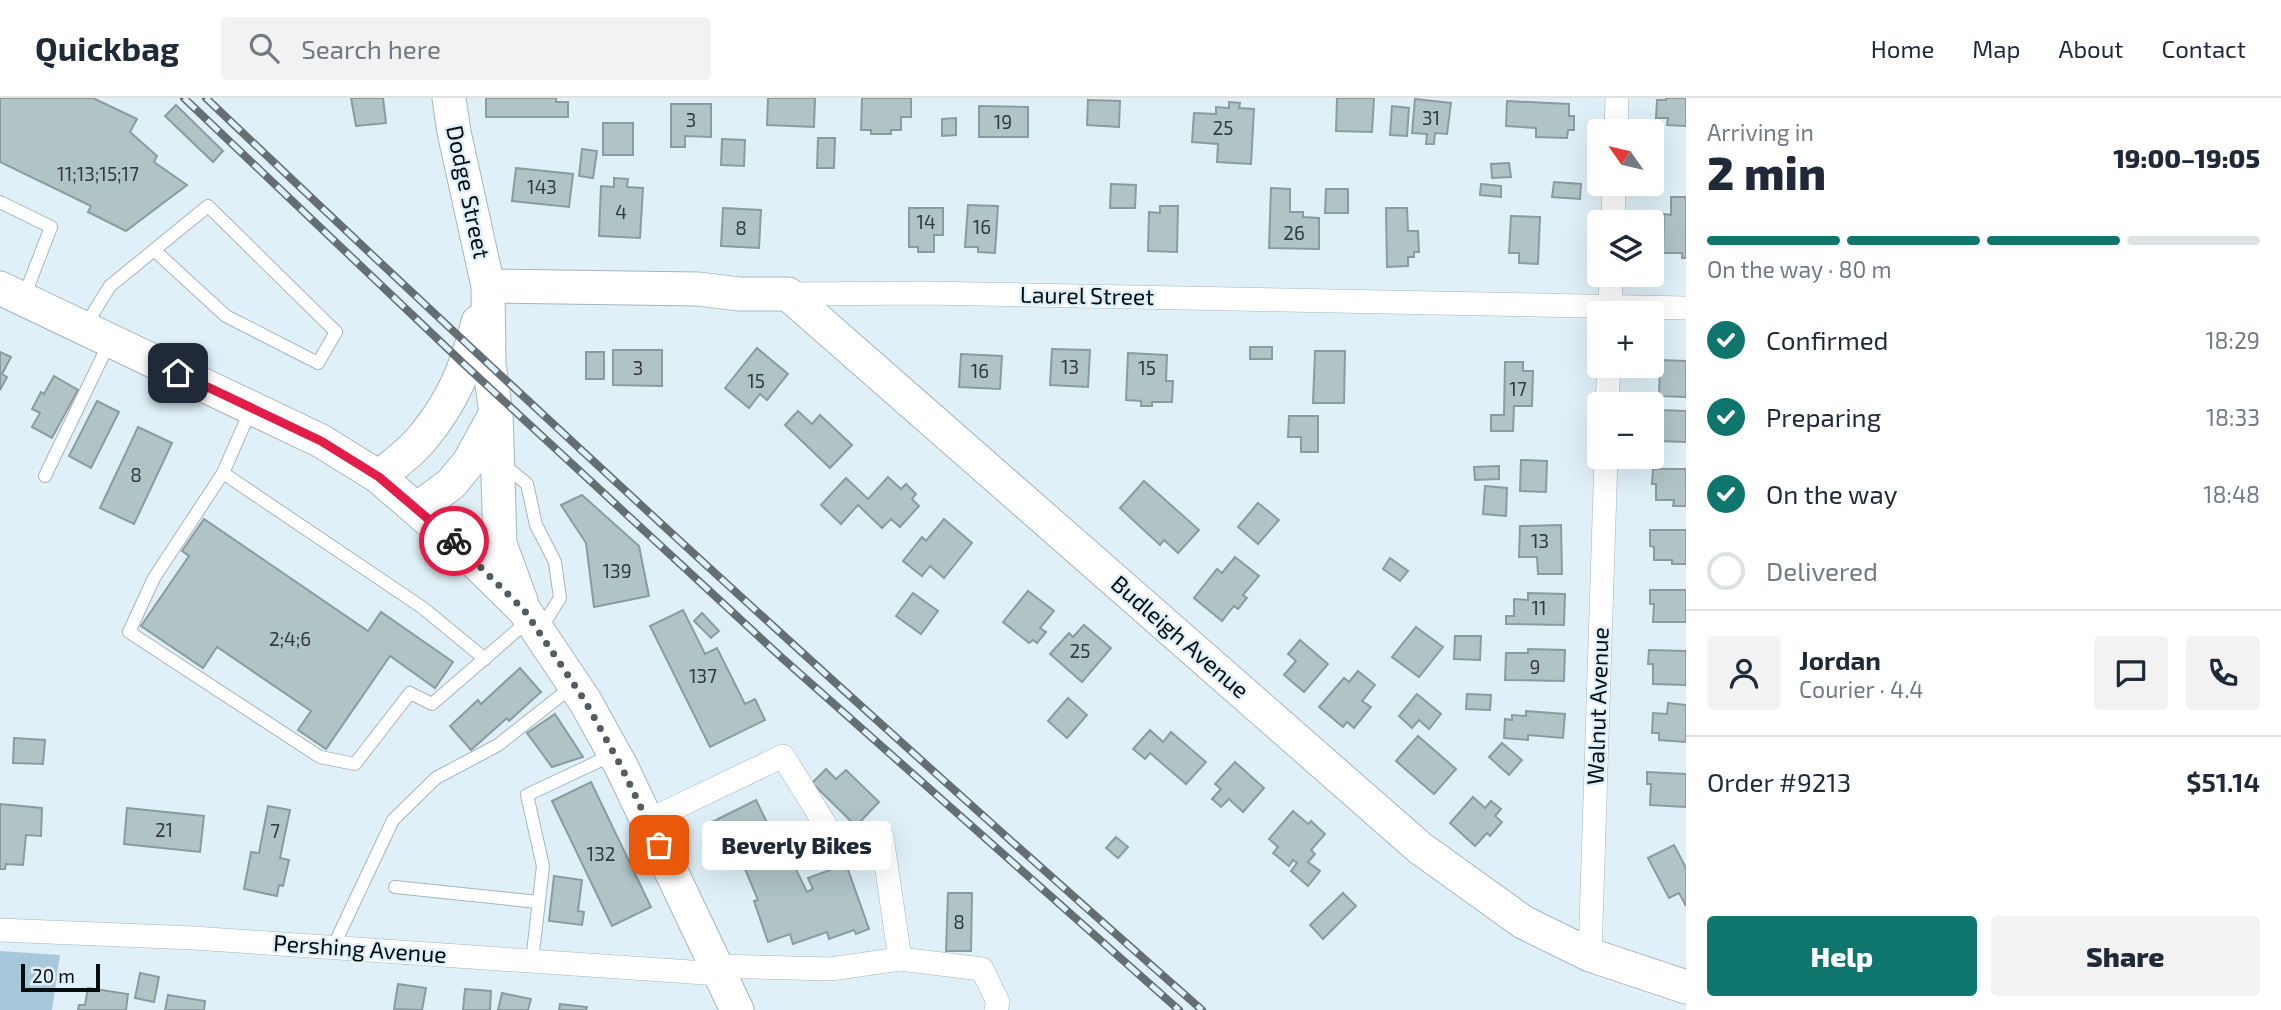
<!DOCTYPE html>
<meta charset="utf-8">
<style>
body{margin:0;font-family:"Exo 2",sans-serif;background:#f2f2f3;color:#1f2937;height:100vh;display:flex;flex-direction:column;font-size:26px;white-space:nowrap}
*{box-sizing:border-box;margin:0}
p{font-size:23px;color:#747a83}
.icon{flex:none;width:38px;height:38px;fill:none;stroke:currentColor;stroke-width:2;stroke-linecap:round;stroke-linejoin:round}
.map{position:relative;flex:1;overflow:hidden}
.panel{display:flex;flex-direction:column;background:#fff;width:595px}
.panel>*{flex:none}
.needle{width:46px;rotate:304deg}
.tools{position:absolute;left:1587px;top:21px;display:grid;gap:14px}
.tools a{display:grid;place-items:center;width:77px;height:77px;border-radius:7px;background:#fff;box-shadow:0 7px 28px #0002;font-size:35px}
.scale{position:absolute;left:21px;bottom:18px;width:79px;box-sizing:border-box;padding-left:7px;border:4px solid #070c0f;border-top:0;font-size:19px;line-height:24px;white-space:nowrap;color:#070c0f;-webkit-text-stroke:5px #e0f0f8;paint-order:stroke}
.pin{position:absolute;display:grid;place-items:center;width:60px;height:60px;color:#fff;margin:-30px;border-radius:14px;box-shadow:0 4px 10px #0006}
.courier{position:absolute;display:grid;place-items:center;width:70px;height:70px;margin:-35px;border:5px solid #e11d48;border-radius:50%;background:#fff;color:#222;box-shadow:0 2px 9px #0007}
.bubble{position:absolute;height:49px;border-radius:7px;background:#fff;box-shadow:0 7px 28px #0002;font-size:23px;font-weight:800;line-height:49px;text-align:center}
.overview em{font-style:normal;font-weight:800}
.overview div{display:flex;flex-direction:column-reverse}
.overview{display:flex;align-items:center;justify-content:space-between;height:119px;padding:0 21px}
h1{font-size:46px;font-weight:800;line-height:52px}
.bar{display:grid;grid-template-columns:repeat(4,1fr);gap:10px 7px;align-content:center;height:84px;padding:0 21px}
.bar i{height:9px;border-radius:5px;background:#e0e1e3}
.bar .active{background:#0f766e}
.bar p{grid-column:span 4}
.line{display:flex;align-items:center;gap:18px;padding:0 21px;border-top:2px solid #e0e1e3}
.line div{flex:1}
.round{display:grid;place-items:center;flex:none;width:74px;height:74px;border-radius:7px;background:#f2f2f3}
ol{padding:0 21px;list-style:none}
li{display:flex;align-items:center;gap:21px;height:77px}
li p{margin-inline-start:auto}
li .icon{padding:7px;border-radius:50%;background:#0f766e;color:#fff;stroke-width:4}
li:last-child{color:#747a83}
li i{width:38px;height:38px;border:4px solid #e0e1e3;border-radius:50%}
.button{display:flex;gap:14px;margin-top:auto;padding:14px 21px}
.button a{flex:1;height:80px;border-radius:7px;background:#0f766e;color:#fff;font-size:28px;font-weight:800;line-height:80px;text-align:center}
.button a+a{background:#f2f2f3;color:#1f2937}
header{display:flex;align-items:center;gap:42px;box-sizing:border-box;height:98px;padding:0 35px;background:#fff;border-bottom:2px solid #e0e1e3}
header strong{font-size:33px}
nav{display:flex;gap:38px;margin-inline-start:auto;font-size:24px}
.search{width:490px;height:63px;background:#f2f2f3;display:flex;align-items:center;gap:18px;box-sizing:border-box;padding:0 24px;border-radius:7px;color:#747a83;font-size:26px}
main{display:flex;flex:1;min-height:0}
.map>svg:first-child{display:block}
</style>
<header>
<strong>Quickbag</strong>
<div class="search"><svg class="icon" aria-label="search" viewBox="0 0 24 24"><circle cx="10" cy="10" r="6"/><path d="M15 15l6 6"/></svg>Search here</div>
<nav><a>Home</a><a>Map</a><a>About</a><a>Contact</a></nav>
</header>
<main>
<div class="map">
<svg width="1686" height="912" viewBox="0 0 1686 912">
<rect width="100%" height="100%" fill="#e0f0f8"/>
<path fill="#a7c8da" d="M0,853L60,857L52,912H0Z"/>
<g fill="#b0c3c5" stroke="#8a9c9f" stroke-width="2">
<path d="M0,0H93L137,21L130,34L157,58L154,64L187,87L126,133L88,114L91,108L0,64Z"/>
<path d="M351,0H383L386,25L356,28Z"/>
<path d="M486,0H556V4H568V19H486Z"/>
<path d="M768,0H815L814,29L767,27Z"/>
<path d="M862,0H911V19H901V32H891V36H871V32H861Z"/>
<path d="M1337,0H1374L1372,34L1336,33Z"/>
<path d="M1666,0H1686V28L1667,27L1668,20H1656L1657,2H1666Z"/>
<path d="M1415,1L1451,5L1447,36L1435,35L1434,46H1426L1427,36L1412,35Z"/>
<path d="M1088,2L1120,3L1119,29L1087,27Z"/>
<path d="M1507,3L1569,6V18H1574V32H1568L1567,40L1536,39V30L1506,28Z"/>
<path d="M1229,4L1240,5L1239,10L1254,11L1251,66L1217,64L1218,46L1192,44L1194,15L1216,16V9L1229,10Z"/>
<path d="M671,6H711V39L685,38V49H671Z"/>
<path d="M176,7L223,53L213,64L165,18Z"/>
<path d="M979,8L1028,9V39H979Z"/>
<path d="M1392,8L1409,10L1407,38L1390,37Z"/>
<path d="M956,20V37L942,38V21Z"/>
<rect x="603" y="25" width="30" height="32"/>
<path d="M818,40H835L834,70H817Z"/>
<path d="M722,41L745,42L744,68L721,67Z"/>
<path d="M582,51L597,53L593,80L579,78Z"/>
<path d="M1509,65L1511,79L1492,80L1491,66Z"/>
<path d="M516,70L573,76L569,109L512,103Z"/>
<path d="M614,80L628,81L627,89L643,90L640,140L599,138L601,88L614,89Z"/>
<path d="M1554,84L1581,86L1580,101L1552,99Z"/>
<path d="M1111,86L1136,87L1135,110H1110Z"/>
<path d="M1481,86L1501,88V99L1480,97Z"/>
<path d="M1271,90L1290,91V114H1303V119L1319,120V151L1269,150Z"/>
<path d="M1326,91H1348V115H1325Z"/>
<path d="M1671,99H1686V160H1682V155H1663L1664,116L1671,117Z"/>
<path d="M968,107L998,108L995,155L978,154V149H965Z"/>
<path d="M1160,108H1178L1177,154L1148,153L1149,114L1160,115Z"/>
<path d="M723,110L761,112L759,150L721,148Z"/>
<path d="M909,110H943V137H934V154H918V149H909Z"/>
<path d="M1386,110H1407L1408,133H1418L1419,154H1414V159H1408V168L1387,169Z"/>
<path d="M1511,118L1540,119L1538,166L1519,165V155H1509Z"/>
<rect x="1250" y="249" width="22" height="12"/>
<path d="M757,250L788,276L767,302L760,296L749,310L725,290Z"/>
<path d="M1052,251L1090,252L1088,289L1050,287Z"/>
<path d="M613,252H662V288L613,287Z"/>
<path d="M1315,253H1345L1344,305H1313Z"/>
<path d="M0,254L11,259L2,276L7,279L0,292Z"/>
<rect x="586" y="254" width="18" height="27"/>
<path d="M1128,255L1167,257L1166,283H1173L1172,304H1152V308H1141V303L1126,302Z"/>
<path d="M961,256L1002,258L1000,291L959,289Z"/>
<path d="M1660,262L1686,263V299L1659,298Z"/>
<path d="M1505,264H1523V273H1533L1532,308H1514L1513,333H1491V317H1504Z"/>
<path d="M54,278L78,292L52,340L32,329L40,315L32,311L41,294L44,296Z"/>
<path d="M97,303L119,314L91,370L69,358Z"/>
<path d="M1660,312L1686,313V344L1658,343Z"/>
<path d="M798,313L812,326L820,317L852,347L830,370L785,327Z"/>
<path d="M1289,318H1318V354H1301V339H1288Z"/>
<path d="M138,329L172,345L134,426L100,410Z"/>
<path d="M1521,362L1547,363L1546,394L1520,393Z"/>
<path d="M1499,368V381L1475,382L1474,369Z"/>
<path d="M1653,371H1686V408H1673L1674,402H1656V386H1652Z"/>
<path d="M888,379L901,391L906,386L916,396L912,401L919,408L900,429L891,421L882,430L858,407L841,426L821,407L846,380L868,401Z"/>
<path d="M1144,383L1199,432L1178,455L1164,442L1160,447L1120,410Z"/>
<path d="M1485,388L1507,390L1506,418L1483,416Z"/>
<path d="M582,397L639,448L649,498L594,509L586,445L561,407Z"/>
<path d="M1258,405L1279,422L1258,446L1238,429Z"/>
<path d="M204,421L368,533L381,514L453,564L435,590L390,558L326,651L298,632L311,613L217,549L203,570L141,528L189,458L182,453Z"/>
<path d="M944,421L972,445L944,480L930,468L922,478L903,463L922,439L926,443Z"/>
<path d="M1561,427L1562,476H1538L1537,459H1519L1520,428Z"/>
<path d="M1650,432H1686V466H1672V462H1654V449L1650,448Z"/>
<path d="M1235,459L1259,478L1243,497L1247,500L1238,511L1234,508L1222,523L1194,500L1217,471L1222,475Z"/>
<path d="M1390,460L1408,473L1400,483L1383,471Z"/>
<path d="M1650,492H1686V524H1653L1654,506H1650Z"/>
<path d="M1028,493L1054,513L1040,530L1046,534L1037,545L1033,542L1029,545L1003,524Z"/>
<path d="M913,495L938,513L921,536L896,518Z"/>
<path d="M1528,495L1565,496L1564,527L1506,526V518H1514V501L1528,502Z"/>
<path d="M683,512L705,556L717,550L745,606L755,601L765,622L710,649L650,528Z"/>
<path d="M702,515L719,533L711,540L694,523Z"/>
<path d="M1084,527L1111,550L1082,584L1050,556L1069,535L1073,539Z"/>
<path d="M1416,529L1443,549L1419,579L1392,559Z"/>
<path d="M1455,538H1481L1480,562L1454,561Z"/>
<path d="M1300,542L1328,566L1304,594L1284,577L1296,563L1288,556Z"/>
<path d="M1528,551L1565,552L1564,583L1505,582L1506,555H1528Z"/>
<path d="M1649,552L1686,553V587L1653,586V566H1648Z"/>
<path d="M520,570L541,594L509,623L507,620L471,652L450,628L478,602L481,606Z"/>
<path d="M1358,573L1375,587L1362,603L1371,609L1354,630L1347,624L1343,629L1319,609L1344,580L1349,584Z"/>
<path d="M1417,596L1441,616L1429,631L1419,622L1412,630L1399,618Z"/>
<path d="M1467,596L1491,597L1490,612L1466,611Z"/>
<path d="M1068,600L1087,617L1067,640L1048,623Z"/>
<path d="M1668,605L1686,607V644L1659,642V635H1652L1653,615L1667,616Z"/>
<path d="M1526,613L1565,616L1563,640L1528,637V642L1504,640L1505,621L1512,622V617L1526,618Z"/>
<path d="M555,616L583,659L552,669L527,635Z"/>
<path d="M1150,632L1163,644L1171,634L1206,664L1186,686L1150,655L1145,661L1133,651Z"/>
<path d="M1418,638L1456,671L1434,696L1396,663Z"/>
<path d="M14,640L45,642L43,666L13,665Z"/>
<path d="M1502,645L1522,662L1509,677L1489,659Z"/>
<path d="M1235,664L1264,690L1243,714L1229,701L1221,709L1212,701L1221,691L1215,686Z"/>
<path d="M826,671L836,681L846,672L879,704L856,728L812,685Z"/>
<path d="M1647,674L1686,676V709L1650,707L1651,686H1647Z"/>
<path d="M591,684L651,809L612,828L552,703Z"/>
<path d="M1473,699L1485,710L1491,703L1501,711L1495,718L1502,724L1490,738L1487,735L1475,748L1450,725Z"/>
<path d="M756,702L775,741L780,739L807,794L813,791L808,780L846,766L869,831L856,836L854,832L829,841L827,834L793,846L790,836L768,844L754,803L758,802L743,766L733,771L710,725Z"/>
<path d="M0,706L42,710L41,738L26,737L23,767L6,766L5,771H0Z"/>
<path d="M268,708L290,712L280,760L289,762L283,788L279,787L277,798L244,791L251,754L259,755Z"/>
<path d="M127,710L204,718L200,754L124,746Z"/>
<path d="M1293,713L1308,726L1311,723L1325,736L1311,752L1315,756L1308,764L1320,773L1308,788L1291,773L1297,765L1293,762L1289,768L1273,755L1278,749L1269,741Z"/>
<path d="M1116,739L1128,749L1118,760L1106,750Z"/>
<path d="M1674,747L1686,770V808L1679,795L1669,800L1648,760Z"/>
<path d="M554,778L582,782L578,813L584,814L582,827L549,823Z"/>
<path d="M948,795H972L971,853H946Z"/>
<path d="M1343,795L1356,808L1323,841L1310,827Z"/>
<path d="M140,875L159,879L154,904L135,900Z"/>
<path d="M398,886L426,890L422,912L394,911Z"/>
<path d="M88,890L128,896L126,912H78L79,907H85Z"/>
<path d="M465,891L491,893L490,912H463Z"/>
<path d="M502,895L531,901L528,912H498Z"/>
<path d="M168,897L205,903L204,912H165Z"/>
<path d="M560,906L587,909L586,912H559Z"/>
</g>
<g fill="none" stroke-linecap="round" stroke-linejoin="round">
<defs>
<g id="service">
<path d="M0,104L51,129L24,199"/>
<path d="M84,230L110,188L208,108L336,234L318,265L226,218L154,152"/>
<path d="M251,311L223,375L423,510L485,561"/>
<path d="M504,367L527,386L536,427L555,464L560,500L540,532"/>
<path d="M223,375L154,480L129,534L320,659L355,666L410,595L432,606L529,522"/>
<path d="M45,378L110,243"/>
<path d="M395,789L538,804"/>
<path d="M333,849L393,722L436,680L498,647L574,587"/>
<path d="M532,863L543,768L527,697L612,657"/>
</g>
<g id="minor">
<path d="M1616,33L1617,0"/>
<path d="M1613,124L1614,86"/>
<path d="M788,196L923,195L1686,210"/>
<path d="M1610,215L1611,177"/>
<path d="M1607,306L1609,268"/>
<path d="M647,723L783,658L831,736L882,739L900,861"/>
<path d="M0,832L194,840L720,876"/>
<path d="M1590,857L1606,359"/>
<path d="M716,868L831,871L900,861L982,871L998,904L996,912"/>
</g>
<g id="secondary">
<path d="M449,0L454,34L488,188L489,267L496,314L500,446L521,503"/>
<path d="M488,188L698,191L739,196H788L1420,750L1523,824L1590,857L1686,889"/>
<path d="M0,190L321,343L379,379L461,450L524,512L585,603L621,668L737,912"/>
<path d="M379,379C394,366 412,354 424,338C453,303 467,268 478,224"/>
<path d="M417,411L451,386L469,364L496,315"/>
</g>
</defs>
<use href="#service" stroke="#a6b5be" stroke-width="14"/>
<use href="#minor" stroke="#a6b5be" stroke-width="24"/>
<use href="#secondary" stroke="#a6b5be" stroke-width="35"/>
<use href="#service" stroke="#fff" stroke-width="12"/>
<use href="#minor" stroke="#fff" stroke-width="23"/>
<use href="#secondary" stroke="#fff" stroke-width="33"/>
<defs>
<g id="rail">
<path d="M184,0L466,268L781,559L1179,912"/>
<path d="M206,0C532,310 864,615 1202,912"/>
</g>
</defs>
<use href="#rail" stroke="#646e73" stroke-width="8"/>
<use href="#rail" stroke="#e0f0f8" stroke-width="5" stroke-dasharray="16" stroke-linecap="butt"/>
</g>
<g fill="none" stroke-linecap="round" stroke-linejoin="round">
<path stroke="#535c61" stroke-width="7" stroke-dasharray="0 12.6" d="M454,443L524,512L539,534L585,603L621,668L659,747"/>
<path stroke="#e11d48" stroke-width="9" d="M178,275L321,343L379,379L454,443"/>
</g>
<g text-anchor="middle" stroke-width="5" stroke-linejoin="round" paint-order="stroke">
<g font-size="19" fill="#313a3c">
<text x="1431" y="27">31</text>
<text x="691" y="29">3</text>
<text x="1003" y="31">19</text>
<text x="1223" y="37">25</text>
<text x="98" y="83">11;13;15;17</text>
<text x="542" y="96">143</text>
<text x="621" y="121">4</text>
<text x="926" y="131">14</text>
<text x="982" y="136">16</text>
<text x="741" y="137">8</text>
<text x="1294" y="142">26</text>
<text x="1070" y="276">13</text>
<text x="638" y="277">3</text>
<text x="1147" y="277">15</text>
<text x="980" y="280">16</text>
<text x="756" y="290">15</text>
<text x="1518" y="298">17</text>
<text x="136" y="384">8</text>
<text x="1540" y="450">13</text>
<text x="617" y="480">139</text>
<text x="1539" y="517">11</text>
<text x="290" y="548">2;4;6</text>
<text x="1080" y="560">25</text>
<text x="1535" y="576">9</text>
<text x="703" y="585">137</text>
<text x="164" y="739">21</text>
<text x="275" y="740">7</text>
<text x="601" y="763">132</text>
<text x="959" y="831">8</text>
</g>
<g font-size="23" fill="#070c0f" stroke="#e0f0f8">
<text transform="translate(468 94) rotate(78)" y="8">Dodge Street</text>
<text transform="translate(1087 198) rotate(1)" y="8">Laurel Street</text>
<text transform="translate(1180 539) rotate(41)" y="8">Budleigh Avenue</text>
<text transform="translate(1598 608) rotate(-88)" y="8">Walnut Avenue</text>
<text transform="translate(360 851) rotate(4)" y="8">Pershing Avenue</text>
</g>
</g>
</svg>
<div class="tools">
<a><svg class="needle" viewBox="-14 -14 28 28"><path d="M0-13l5 13h-10z" fill="#e53935"/><path d="M0 13l5-13h-10z" fill="#747a83"/></svg></a>
<a><svg class="icon" aria-label="layers" viewBox="0 0 24 24"><path d="M12 4l9 5-9 5-9-5zM3 14l9 5 9-5"/></svg></a>
<a>+</a>
<a>−</a>
</div>
<div class="scale">20 m</div>
<div class="pin" style="left:659px;top:747px;background:#ea580c"><svg class="icon" aria-label="bag" viewBox="0 0 24 24"><path d="M5 8h14l-1 12H6zM9 8a3 3 0 0 1 6 0"/></svg></div>
<div class="pin" style="left:178px;top:275px;background:#1f2937"><svg class="icon" aria-label="home" viewBox="0 0 24 24"><path d="M3 11l9-7 9 7M6 9v11h12V9"/></svg></div>
<div class="courier" style="left:454px;top:443px"><svg class="icon" aria-label="bike" viewBox="0 0 24 24"><circle cx="6" cy="16" r="4"/><circle cx="18" cy="16" r="4"/><path d="M6 16l4-8h5l3 8M10 8l3 8H6M13 5h3"/></svg></div>
<div class="bubble" style="left:702px;top:723px;width:189px">Beverly Bikes</div>
</div>
<section class="panel">
<div class="overview"><div><h1>2 min</h1><p>Arriving in</p></div><em>19:00–19:05</em></div>
<div class="bar"><i class="active"></i><i class="active"></i><i class="active"></i><i></i><p>On the way · 80 m</p></div>
<ol>
<li><svg class="icon" aria-label="check" viewBox="0 0 24 24"><path d="M5 12l5 5 9-10"/></svg>Confirmed<p>18:29</p></li>
<li><svg class="icon" aria-label="check" viewBox="0 0 24 24"><path d="M5 12l5 5 9-10"/></svg>Preparing<p>18:33</p></li>
<li><svg class="icon" aria-label="check" viewBox="0 0 24 24"><path d="M5 12l5 5 9-10"/></svg>On the way<p>18:48</p></li>
<li><i></i>Delivered</li>
</ol>
<div class="line" style="height:126px"><a class="round"><svg class="icon" aria-label="person" viewBox="0 0 24 24"><circle cx="12" cy="8" r="4"/><path d="M4 21q1-7 8-7t8 7"/></svg></a><div><b>Jordan</b><p>Courier · 4.4</p></div><a class="round"><svg class="icon" aria-label="chat" viewBox="0 0 24 24"><path d="M4 5h16v11H9l-5 4z"/></svg></a><a class="round"><svg class="icon" aria-label="phone" viewBox="0 0 24 24"><path d="M5 4h4l2 5-3 2q2 4 5 5l2-3 5 2v4C11 20 4 13 5 4z"/></svg></a></div>
<div class="line" style="height:91px"><div>Order #9213</div><b>$51.14</b></div>
<div class="button"><a>Help</a><a>Share</a></div>
</section>
</main>
